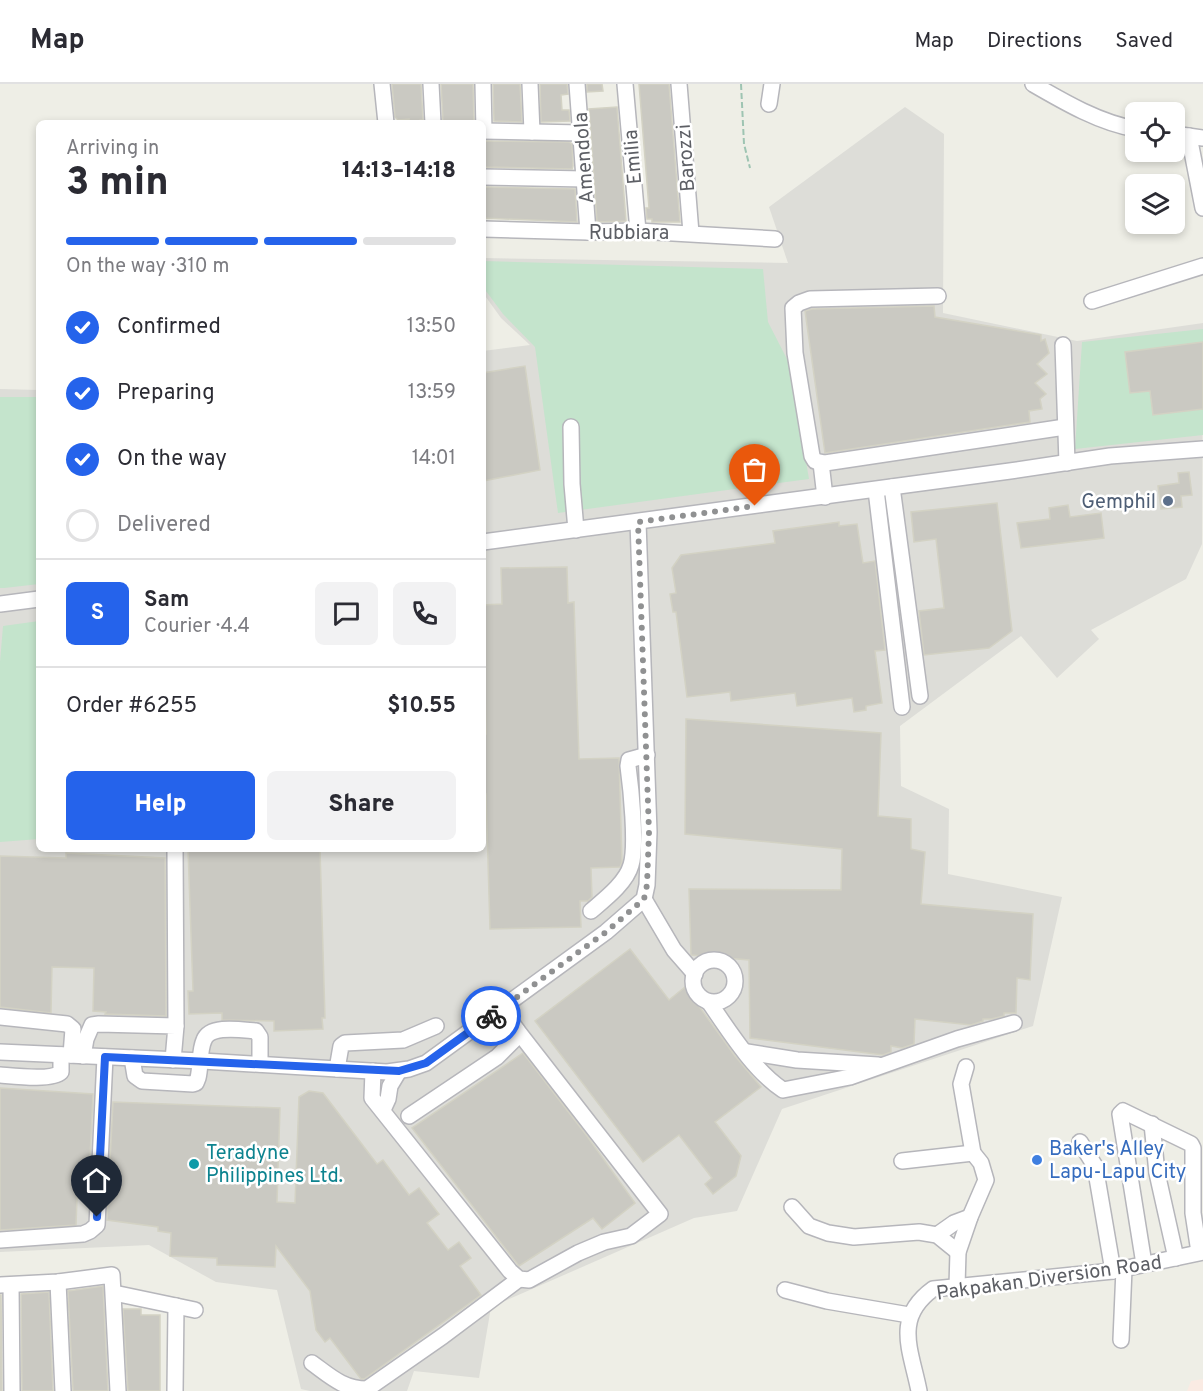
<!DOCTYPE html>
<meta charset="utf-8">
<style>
body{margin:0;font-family:Overpass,sans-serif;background:#f2f2f3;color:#2b2b33;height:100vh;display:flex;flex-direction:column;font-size:22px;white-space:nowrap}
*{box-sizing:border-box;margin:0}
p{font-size:20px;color:#7c7c81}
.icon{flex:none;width:33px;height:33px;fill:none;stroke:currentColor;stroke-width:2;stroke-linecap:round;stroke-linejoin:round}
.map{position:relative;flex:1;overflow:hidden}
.details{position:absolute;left:36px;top:36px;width:450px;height:732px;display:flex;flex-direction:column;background:#fff;border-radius:9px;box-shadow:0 3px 9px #0003}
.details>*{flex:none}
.fabs{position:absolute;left:1125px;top:18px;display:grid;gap:12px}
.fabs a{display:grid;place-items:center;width:60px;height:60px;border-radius:9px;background:#fff;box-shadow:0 3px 9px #0003;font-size:30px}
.pin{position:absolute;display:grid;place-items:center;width:51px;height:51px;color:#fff;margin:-62px -26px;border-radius:50% 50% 50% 0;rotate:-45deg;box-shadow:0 0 6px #0007}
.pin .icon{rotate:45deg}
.courier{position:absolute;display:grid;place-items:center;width:60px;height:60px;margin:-30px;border:4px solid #2563eb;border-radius:50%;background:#fff;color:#222;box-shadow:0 2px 8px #0007}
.headline em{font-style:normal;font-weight:800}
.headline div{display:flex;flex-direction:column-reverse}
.headline{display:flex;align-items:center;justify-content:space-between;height:102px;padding:0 30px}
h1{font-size:39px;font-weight:800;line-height:45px}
.bar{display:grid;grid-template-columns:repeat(4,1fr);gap:9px 6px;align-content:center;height:72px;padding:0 30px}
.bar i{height:8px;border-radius:4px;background:#e1e1e2}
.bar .current{background:#2563eb}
.bar p{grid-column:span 4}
.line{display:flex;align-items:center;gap:15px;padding:0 30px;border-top:2px solid #e1e1e2}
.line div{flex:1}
.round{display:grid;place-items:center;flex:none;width:63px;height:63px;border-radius:9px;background:#f2f2f3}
ol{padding:0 30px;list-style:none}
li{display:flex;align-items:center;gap:18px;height:66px}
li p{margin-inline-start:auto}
li .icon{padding:6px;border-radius:50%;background:#2563eb;color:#fff;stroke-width:4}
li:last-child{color:#7c7c81}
li i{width:33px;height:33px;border:3px solid #e1e1e2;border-radius:50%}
.button{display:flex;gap:12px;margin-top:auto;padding:12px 30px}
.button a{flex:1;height:69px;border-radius:9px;background:#2563eb;color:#fff;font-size:24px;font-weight:800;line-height:69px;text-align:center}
.button a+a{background:#f2f2f3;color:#2b2b33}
header{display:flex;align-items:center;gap:36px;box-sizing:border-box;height:84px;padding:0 30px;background:#fff;border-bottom:2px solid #e1e1e2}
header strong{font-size:28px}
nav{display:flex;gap:33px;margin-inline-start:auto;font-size:21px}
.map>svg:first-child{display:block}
</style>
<header>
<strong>Map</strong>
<nav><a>Map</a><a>Directions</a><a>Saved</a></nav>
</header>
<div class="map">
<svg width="1203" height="1307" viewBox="0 0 1203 1307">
<rect width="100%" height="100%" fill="#eeeee6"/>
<path fill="#ddddd8" d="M905,23L944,50L943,229L1077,257L1203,239L1202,460L1186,495L1091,546L1099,555L1057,594L1021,552L900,642L901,702L949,725L948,790L1062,813L1033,942L782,1025L737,1127L694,1134L491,1223L479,1294L414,1287L407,1307H310L301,1305L277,1206L216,1198L149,1161L0,1168V305L39,306V765H483V267L530,261L501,234L483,209V174L788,179L769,123Z"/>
<path fill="#faebe3" d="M1203,1295V1307H1187L1191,1297Z"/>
<g fill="#c4e4cc">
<path d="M483,177L763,185L768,238L789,279L809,395L558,429L535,263L503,230L483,203Z"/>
<path d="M1203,245V351L1075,365L1082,258Z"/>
<path d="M0,313H39V500L4,504H0Z"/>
<path d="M39,537V755L0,758V578L3,542Z"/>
</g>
<g fill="#cac9c2" stroke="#d3d2c4" stroke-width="1.5">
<path d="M392,0H421L423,36H420V38L409,37V35L398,36L395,33Z"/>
<path d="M441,0H473L474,38L443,37Z"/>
<path d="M493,0H520L522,38L494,37Z"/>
<path d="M540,0H567L568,10L561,11L562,26H569L570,37L541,38Z"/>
<path d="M587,0H602L603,7L587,8Z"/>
<path d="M639,0H669L680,138H652V135H647L646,124H649Z"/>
<path d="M617,23L626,137L597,138L589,25Z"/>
<path d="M483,57L569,58L572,60L573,82L572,85L483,83Z"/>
<path d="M483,103L575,105L577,138L483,134Z"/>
<path d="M934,222L935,233L1041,251V257L1045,255L1049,269L1037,280L1047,290L1035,299L1046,310L1040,315L1042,325L1029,327L1030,338L825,369L805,227L812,225Z"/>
<path d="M1203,258V325L1153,331L1150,307L1130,309L1125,268Z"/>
<path d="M525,282L540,386L483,397V289Z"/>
<path d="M1189,388L1192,411L1181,412L1182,423L1161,425L1158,402L1179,399L1178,389Z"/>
<path d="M997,419L1012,547L989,564L924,571L919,527L944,524L936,455L914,458L911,428Z"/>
<path d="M1068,421L1070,433L1101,429L1104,454L1021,464L1017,439L1050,435L1049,424Z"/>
<path d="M839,438V442L857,440L863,479L875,477L885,566L875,567L882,619L866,622V626L854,628L852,614L797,622L795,609L731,617L730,608L687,613L676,528H673L670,510L676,509L672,484L681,471L775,459L773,447Z"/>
<path d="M567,483L568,519L574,518L579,675L619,674L622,778L620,783L591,784L592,813L588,817H580L581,843L490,845L486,710H483V650H486L483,521L502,520L501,484Z"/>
<path d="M686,635L881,649L878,732L911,735V765L925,768L921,820L1033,830L1030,896L1017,894L1016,929H1004V932L991,935H983V937L971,941L915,935L914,960L902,964L891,962V968L883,971L750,954L749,876L691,871L689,805L841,806L842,765L685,750Z"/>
<path d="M188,765H320L325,934H322L323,945L274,947V937L222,936V929L189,930L188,907H193Z"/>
<path d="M66,769L165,774L166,932L105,930L106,928L93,927L94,884L52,883L51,929L0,923V772L66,774Z"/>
<path d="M630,865L669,916L685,903L735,972L761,1003L715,1038L741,1072L736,1092L713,1110L705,1100L712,1094L679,1051L643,1078L535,937Z"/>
<path d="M523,969L587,1052L635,1119L602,1145L593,1134L519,1182L412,1044Z"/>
<path d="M0,1004L93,1010L88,1115L77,1114L76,1141L0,1146Z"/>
<path d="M309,1007L323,1009L377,1080L383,1076L409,1111L419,1104L439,1130L427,1139L448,1166L459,1158L471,1174L460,1182L481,1211L364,1295H361L330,1254L325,1258L316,1246L310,1207L276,1162L275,1183L217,1181V1174L170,1172L171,1149L158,1147V1143L107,1136L113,1018L280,1024L277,1118L295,1119L299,1013Z"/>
<path d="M103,1202L108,1307H73L68,1207Z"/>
<path d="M49,1208L53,1307H22L21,1210Z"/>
<path d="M0,1211H1L2,1307H0Z"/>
<path d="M123,1225H141V1231H160V1307H128Z"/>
</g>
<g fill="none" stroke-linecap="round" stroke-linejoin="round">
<defs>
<g id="minor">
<path d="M382,0L386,39"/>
<path d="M431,0L433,39"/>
<path d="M483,0L484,47"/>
<path d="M530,0L532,48"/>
<path d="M577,0L588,148"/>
<path d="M625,0L638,147"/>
<path d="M679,0L691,149"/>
<path d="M1033,0C1064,18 1100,39 1136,45"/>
<path d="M769,20L772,0"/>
<path d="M483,47L581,49"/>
<path d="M1174,50L1203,54"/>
<path d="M1189,52L1203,124"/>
<path d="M483,93L585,95"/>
<path d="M483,145L588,148L638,147L775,155"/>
<path d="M938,212L810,215L799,219L793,224L795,269L812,372L815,377L825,379L1065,343"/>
<path d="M1092,217L1203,182"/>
<path d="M1063,261L1067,379"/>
<path d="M571,343L572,400L576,446"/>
<path d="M821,379L825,413"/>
<path d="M892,403L920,612"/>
<path d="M876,406L902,623"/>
<path d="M483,458L1010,387L1110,372L1203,365"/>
<path d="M0,520L39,515"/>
<path d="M175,765L176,942"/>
<path d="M644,815L674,866L695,890"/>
<path d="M591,827C605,815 626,799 631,781C637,762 631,704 628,682L629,676L647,671"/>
<circle cx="714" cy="897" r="21"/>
<path d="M709,918C729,947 754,987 783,1006L850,993L957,955L1014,939"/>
<path d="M0,933L67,940L73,945L71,971"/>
<path d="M0,968L202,977L387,988L409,985L426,979L606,848L644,815L647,801L649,748L638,438"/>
<path d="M747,968L797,976L878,981"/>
<path d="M83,972L86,955L92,941L99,940L176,942L173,976"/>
<path d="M132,974L135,992L142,997L193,1000L196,999L198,994C201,982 199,967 204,956C210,940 242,946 256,947L260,953V980"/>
<path d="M337,985L341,962L345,959L403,956L436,942"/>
<path d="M373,987L372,1014L510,1187L519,1195L529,1196L578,1169L604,1158L631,1152L660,1130L517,946"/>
<path d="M0,991C13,992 52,997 61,988V971"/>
<path d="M383,1026L388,1015L390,1002L399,987"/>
<path d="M409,1032L497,973L514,956L517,946L502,924"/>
<path d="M1152,1040L1157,1089L1176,1174"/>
<path d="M1080,1058L1095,1082L1113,1187"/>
<path d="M902,1077L973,1069"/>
<path d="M792,1123L809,1142L828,1149L854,1153L919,1148L937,1151L958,1168"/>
<path d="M937,1151L954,1139L970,1133"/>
<path d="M0,1156L83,1150L90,1147L97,1141L105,973"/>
<path d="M1144,1180L1120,1030L1123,1027L1191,1060L1193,1064V1129L1199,1168"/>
<path d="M58,1198L63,1307"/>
<path d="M0,1201L58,1198L112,1191L118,1307"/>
<path d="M11,1201L12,1307"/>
<path d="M957,1202L958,1168L970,1133L986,1096L981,1079L973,1069L961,1000L966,983"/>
<path d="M785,1206L827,1217L909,1231"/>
<path d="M114,1209L195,1226"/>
<path d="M1121,1256L1124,1185"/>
<path d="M312,1279C330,1292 343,1305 367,1305L443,1252L519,1195"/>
<path d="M175,1307L176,1222"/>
<path d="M919,1307C911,1266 893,1234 933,1205L1113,1187L1203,1168"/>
</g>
</defs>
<use href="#minor" stroke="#b6b6bb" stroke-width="18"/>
<path stroke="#9ec4b2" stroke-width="2" stroke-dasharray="6 3" stroke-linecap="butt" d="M741,0L744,60L750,84"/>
<use href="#minor" stroke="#fff" stroke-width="15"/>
</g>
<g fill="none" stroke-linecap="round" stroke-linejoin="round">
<path stroke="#909192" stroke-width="6" stroke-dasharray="0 10.8" d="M491,932L606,848L644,815L647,801L649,748L638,438L755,422"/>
<path stroke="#2563eb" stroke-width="8" d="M97,1133L105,973L399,987L426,979L491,932"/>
</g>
<circle fill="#5c6f8a" stroke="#fff" stroke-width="2" cx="1168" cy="417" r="6"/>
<circle fill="#3f7fe0" stroke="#fff" stroke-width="2" cx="1037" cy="1076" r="6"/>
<circle fill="#0f9aa8" stroke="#fff" stroke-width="2" cx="194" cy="1080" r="6"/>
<g text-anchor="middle" stroke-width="5" stroke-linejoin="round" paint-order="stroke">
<g font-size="20" fill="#5d5f65" stroke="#fff">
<text transform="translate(632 73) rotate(-95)" y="7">Emilia</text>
<text transform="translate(583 74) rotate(-94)" y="7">Amendola</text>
<text transform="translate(685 74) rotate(-94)" y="7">Barozzi</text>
<text x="629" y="155">Rubbiara</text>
<text transform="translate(1049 1193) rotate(-8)" y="7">Pakpakan Diversion Road</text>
</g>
<g font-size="20" fill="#4e5e75" stroke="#fff" text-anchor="end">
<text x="1156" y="424">Gemphil</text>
</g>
<g font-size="20" fill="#366cbe" stroke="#fff" text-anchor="start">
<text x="1049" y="1071">Baker's Alley<tspan x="1049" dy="23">Lapu-Lapu City</tspan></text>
</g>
<g font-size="20" fill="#0d838f" stroke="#fff" text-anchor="start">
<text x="206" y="1075">Teradyne<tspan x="206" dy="23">Philippines Ltd.</tspan></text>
</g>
</g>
</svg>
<div class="fabs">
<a><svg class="icon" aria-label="locate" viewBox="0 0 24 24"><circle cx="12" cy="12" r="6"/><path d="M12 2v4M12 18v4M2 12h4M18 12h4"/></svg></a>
<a><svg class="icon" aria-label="layers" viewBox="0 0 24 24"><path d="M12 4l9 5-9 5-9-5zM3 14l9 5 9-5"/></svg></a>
</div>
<div class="pin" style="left:755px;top:422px;background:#ea580c"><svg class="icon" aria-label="bag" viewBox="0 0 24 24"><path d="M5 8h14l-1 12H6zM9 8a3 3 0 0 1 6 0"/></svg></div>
<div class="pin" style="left:97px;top:1133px;background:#1f2937"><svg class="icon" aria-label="home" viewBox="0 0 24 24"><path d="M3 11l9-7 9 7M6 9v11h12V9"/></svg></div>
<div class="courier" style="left:491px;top:932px"><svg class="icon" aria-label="bike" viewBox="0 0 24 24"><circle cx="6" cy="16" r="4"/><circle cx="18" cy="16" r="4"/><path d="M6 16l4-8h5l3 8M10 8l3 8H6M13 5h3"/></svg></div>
<section class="details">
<div class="headline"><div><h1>3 min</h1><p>Arriving in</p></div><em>14:13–14:18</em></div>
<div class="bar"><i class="current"></i><i class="current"></i><i class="current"></i><i></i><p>On the way · 310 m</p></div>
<ol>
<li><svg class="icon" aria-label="check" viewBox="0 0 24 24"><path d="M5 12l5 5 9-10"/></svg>Confirmed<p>13:50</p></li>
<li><svg class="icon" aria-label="check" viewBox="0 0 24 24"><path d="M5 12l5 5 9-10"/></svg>Preparing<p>13:59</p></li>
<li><svg class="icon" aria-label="check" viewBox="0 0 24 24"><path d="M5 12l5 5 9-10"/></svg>On the way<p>14:01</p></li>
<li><i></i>Delivered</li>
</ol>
<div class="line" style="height:108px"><b class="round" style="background:#2563eb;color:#fff">S</b><div><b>Sam</b><p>Courier · 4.4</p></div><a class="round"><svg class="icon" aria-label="chat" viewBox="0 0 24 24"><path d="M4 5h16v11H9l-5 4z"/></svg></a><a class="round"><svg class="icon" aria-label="phone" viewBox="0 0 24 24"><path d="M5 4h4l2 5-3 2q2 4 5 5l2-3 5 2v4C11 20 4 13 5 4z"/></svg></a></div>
<div class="line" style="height:78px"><div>Order #6255</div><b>$10.55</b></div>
<div class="button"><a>Help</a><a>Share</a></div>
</section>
</div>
